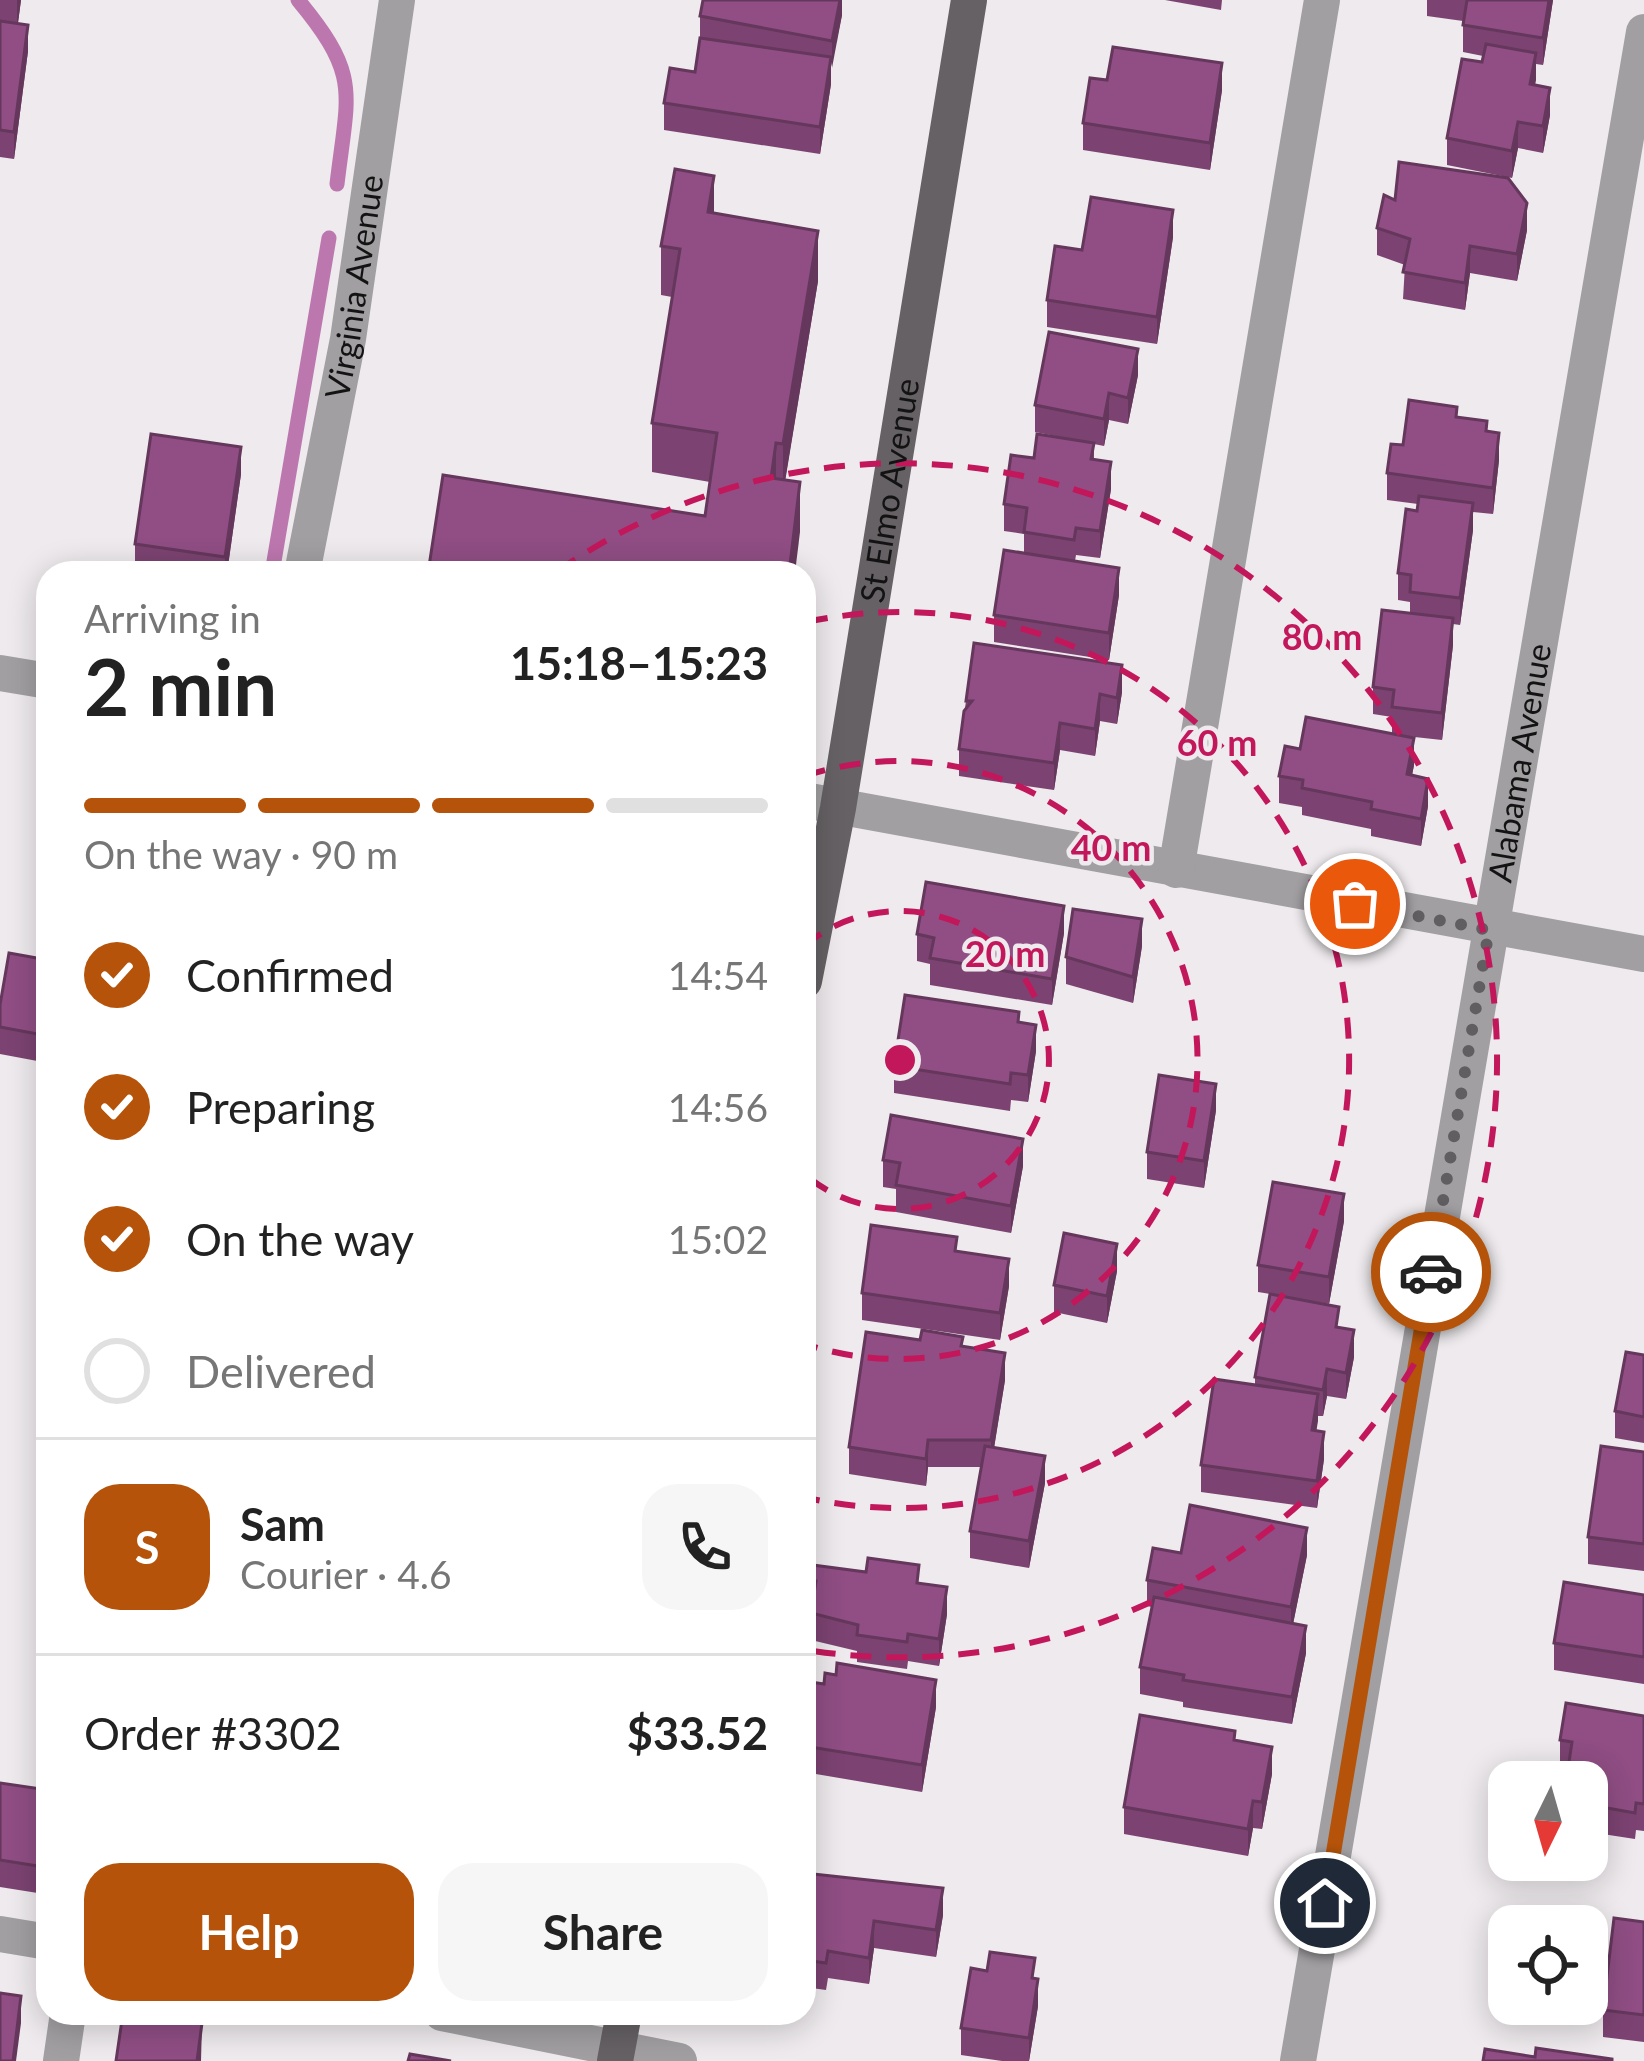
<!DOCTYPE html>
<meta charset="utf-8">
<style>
body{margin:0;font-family:Lato,sans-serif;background:#f6f6f6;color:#222;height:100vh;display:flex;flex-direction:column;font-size:45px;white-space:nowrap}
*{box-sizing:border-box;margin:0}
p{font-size:39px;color:#767676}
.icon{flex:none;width:66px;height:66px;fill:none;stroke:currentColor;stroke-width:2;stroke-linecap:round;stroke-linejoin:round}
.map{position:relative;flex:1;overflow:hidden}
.details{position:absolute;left:36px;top:561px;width:780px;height:1464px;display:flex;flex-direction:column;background:#fff;border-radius:36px;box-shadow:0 6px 30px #0003}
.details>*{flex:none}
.needle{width:78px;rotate:185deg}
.fabs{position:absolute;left:1488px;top:1761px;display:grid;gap:24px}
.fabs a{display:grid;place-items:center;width:120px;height:120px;border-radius:24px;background:#fff;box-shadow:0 6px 30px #0003;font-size:60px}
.pin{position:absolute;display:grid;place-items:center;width:102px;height:102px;color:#fff;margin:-51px;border:6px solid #fff;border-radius:50%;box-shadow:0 3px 12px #0007}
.courier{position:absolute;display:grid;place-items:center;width:120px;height:120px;margin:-60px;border:9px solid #b45309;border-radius:50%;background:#fff;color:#222;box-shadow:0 3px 15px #0007}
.summary em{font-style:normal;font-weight:700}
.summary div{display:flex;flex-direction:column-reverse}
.summary{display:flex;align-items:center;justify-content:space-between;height:204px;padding:0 48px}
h1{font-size:78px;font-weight:700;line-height:90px}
.bar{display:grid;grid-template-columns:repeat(4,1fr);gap:18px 12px;align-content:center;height:144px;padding:0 48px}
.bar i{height:15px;border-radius:9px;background:#e0e0e0}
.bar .on{background:#b45309}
.bar p{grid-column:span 4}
.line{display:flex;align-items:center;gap:30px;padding:0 48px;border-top:3px solid #e0e0e0}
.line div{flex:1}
.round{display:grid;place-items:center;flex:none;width:126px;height:126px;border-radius:36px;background:#f6f6f6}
ol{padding:0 48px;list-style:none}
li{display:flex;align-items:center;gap:36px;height:132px}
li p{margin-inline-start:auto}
li .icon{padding:12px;border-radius:50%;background:#b45309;color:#fff;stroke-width:4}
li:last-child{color:#767676}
li i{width:66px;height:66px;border:6px solid #e0e0e0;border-radius:50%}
.primary-button{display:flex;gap:24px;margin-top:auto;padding:24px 48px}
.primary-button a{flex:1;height:138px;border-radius:36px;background:#b45309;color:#fff;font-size:48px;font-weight:700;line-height:138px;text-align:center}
.primary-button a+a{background:#f6f6f6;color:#222}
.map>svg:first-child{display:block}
</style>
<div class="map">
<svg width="1644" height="2061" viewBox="0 0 1644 2061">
<rect width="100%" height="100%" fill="#eeeaed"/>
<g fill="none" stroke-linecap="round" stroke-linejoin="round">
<g stroke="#bd77af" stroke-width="15">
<path d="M298,0C361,76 348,91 337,184"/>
<path d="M272,573L329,238"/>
</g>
<g stroke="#a19fa1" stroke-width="36">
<path id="s1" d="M302,573L348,339L397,0"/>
<path d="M0,673L48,681"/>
<path d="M804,800L1644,954"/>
<path d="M1176,870L1322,0"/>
<path d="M0,1934L48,1942"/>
<path d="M442,2013L679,2061"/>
<path d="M61,2061L68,2013"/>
<path id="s2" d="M1298,2061L1644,32"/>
</g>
<g stroke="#656164" stroke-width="36">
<path id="s3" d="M804,981L838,808L969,0"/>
<path d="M615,2061L624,2013"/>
</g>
</g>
<g fill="#7c4372">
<path d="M0,0H21L18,23L28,51L14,159L0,157Z"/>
<path d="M842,0V15L831,67V84L820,154L664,130V103L695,72L700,39V16Z"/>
<path d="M1165,0H1222L1221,10Z"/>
<path d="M1427,0H1553L1543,65L1536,64L1535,85L1550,115L1543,153L1518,148L1512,178L1447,165V138L1483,56L1463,52V21L1427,16Z"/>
<path d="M1107,80L1222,90L1210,170L1083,150V123Z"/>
<path d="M1395,200L1527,230L1517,281L1470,273L1465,310L1403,299L1405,265L1377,255V228Z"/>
<path d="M714,214L818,281L785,480L800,532L705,516L710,482L652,472V423L672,297L661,295V246Z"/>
<path d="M1173,237L1157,344L1047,327V300L1082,250Z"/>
<path d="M1138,375L1128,424L1109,420L1104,446L1094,444V459L1111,489L1100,558L1076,555L1075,561L1119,595L1109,660L994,642V615L1024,553V534L1004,531V504L1071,439L1035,432V405Z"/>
<path d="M1457,417L1487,431L1499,460L1493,514L1473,512V530L1460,625L1453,624V645L1442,740L1396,735L1414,765L1412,775L1428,806L1421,846L1371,836V829L1302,815V807L1279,803V776L1300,749L1392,734V717L1373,714V687L1410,613V602L1398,600V573L1418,504L1387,500V473L1403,445Z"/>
<path d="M241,474L227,573H148L135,571V544Z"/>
<path d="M1122,692L1117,724L1100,721L1095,756L1060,750L1054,790L959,776V749L966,701Z"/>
<path d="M1064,933L1052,1005L930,985V964L917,961V934Z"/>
<path d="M1142,946L1133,1003L1066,984V957Z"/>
<path d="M48,960V1063L0,1054V1005Z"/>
<path d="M1019,1022L1036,1051L1028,1102L1011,1100L1010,1111L894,1093V1066Z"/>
<path d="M1216,1110L1204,1188L1147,1179V1152Z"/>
<path d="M883,1160L1023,1166L1011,1233L896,1212V1189L883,1187Z"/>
<path d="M1344,1221L1329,1304L1258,1292V1265Z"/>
<path d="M1117,1271L1107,1323L1054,1312V1285Z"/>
<path d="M1009,1286L1000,1340L862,1320V1293Z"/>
<path d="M1339,1327L1354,1357L1346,1399L1327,1396L1323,1416H1318L1316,1431L1324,1459L1317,1508L1201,1492V1465L1255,1385V1377Z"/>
<path d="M963,1347L1005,1380L994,1447L1045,1483L1029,1568L970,1558V1531L981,1467H928L926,1486L849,1474V1447Z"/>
<path d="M1644,1355V1571L1588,1564V1537L1644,1452V1443L1615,1438V1411Z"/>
<path d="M1181,1553L1307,1555L1293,1624L1306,1653L1292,1724L1183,1707V1702L1140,1694V1667L1152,1607L1147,1606V1580Z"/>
<path d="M804,1570L919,1583L947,1614L939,1666L908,1661L907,1669L857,1662V1651L811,1640L812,1608L804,1606Z"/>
<path d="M1644,1595V1684L1554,1670V1643Z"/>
<path d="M804,1681L936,1707L922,1792L804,1772Z"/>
<path d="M1644,1716V1831L1636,1830L1635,1839L1596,1833V1823L1587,1821V1782L1568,1768L1560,1766V1740Z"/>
<path d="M1235,1740L1272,1774L1262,1829L1253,1828L1248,1856L1124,1834V1807Z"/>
<path d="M0,1783L48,1790L44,1894L0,1887Z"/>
<path d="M804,1873L943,1915L936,1957L874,1948L869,1984L828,1978L826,1990L804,1987Z"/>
<path d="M1644,1922V2042L1603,2037V2010Z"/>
<path d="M1035,1978L1038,2006L1029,2061H1002L961,2055V2028Z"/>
</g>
<g fill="#65375c">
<path d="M17,0H21L17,30Z"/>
<path d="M840,0H842V15L832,68V41Z"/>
<path d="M1549,0H1553L1543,65V38Z"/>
<path d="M28,25V51L14,159V132Z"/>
<path d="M1536,53V80L1530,111V84Z"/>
<path d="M831,57V84L820,154V127Z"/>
<path d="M1222,63V90L1210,170V143Z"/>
<path d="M1550,88V115L1543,153V126Z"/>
<path d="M1518,122V148L1512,178V151Z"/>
<path d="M714,176V225L708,212Z"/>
<path d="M1527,203V230L1517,281V254Z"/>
<path d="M1173,210V237L1157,344V317Z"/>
<path d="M818,231V281L783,494V444Z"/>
<path d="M1470,246V273L1465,310V283Z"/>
<path d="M1138,349V375L1128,424V398Z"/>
<path d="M1109,393V420L1104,446V419Z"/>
<path d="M1499,433V460L1493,514V488Z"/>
<path d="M776,443V493L771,478Z"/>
<path d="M241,447V474L227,573H225V557Z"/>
<path d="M1111,462V489L1100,558V531Z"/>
<path d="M800,482V532L795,573H789Z"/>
<path d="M1473,503V530L1460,625V598Z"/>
<path d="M1119,568V595L1109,660V633Z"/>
<path d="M1453,618V645L1442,740V713Z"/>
<path d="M1122,665V692L1117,724V698Z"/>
<path d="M1100,694V721L1095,756V729Z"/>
<path d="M1060,723V750L1054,790V763Z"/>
<path d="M1414,738V765L1407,801V774Z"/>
<path d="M1428,779V806L1421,846V819Z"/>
<path d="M1064,906V933L1052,1005V979Z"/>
<path d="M1142,919V946L1133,1003V977Z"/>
<path d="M1036,1025V1051L1028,1102V1075Z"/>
<path d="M1216,1084V1110L1204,1188V1161Z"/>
<path d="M1023,1139V1166L1011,1233V1206Z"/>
<path d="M1344,1194V1221L1329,1304V1277Z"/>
<path d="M1117,1244V1271L1107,1323V1296Z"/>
<path d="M1009,1259V1286L1000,1340V1313Z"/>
<path d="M1354,1330V1357L1346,1399V1373Z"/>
<path d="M1005,1353V1380L991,1467V1440Z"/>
<path d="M1327,1369V1396L1323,1416V1390Z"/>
<path d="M1318,1394V1421L1312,1457V1430Z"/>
<path d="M1324,1432V1459L1317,1508V1481Z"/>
<path d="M928,1440V1467L926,1486V1459Z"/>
<path d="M1045,1456V1483L1029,1568V1541Z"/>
<path d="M1307,1528V1555L1291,1634V1607Z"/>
<path d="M947,1587V1614L939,1666V1639Z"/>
<path d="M1306,1626V1653L1292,1724V1697Z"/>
<path d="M936,1680V1707L922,1792V1765Z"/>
<path d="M1272,1747V1774L1262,1829V1802Z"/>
<path d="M1253,1801V1828L1248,1856V1829Z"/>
<path d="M48,1840V1867L44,1894V1867Z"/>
<path d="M943,1888V1915L936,1957V1930Z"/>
<path d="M874,1921V1948L869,1984V1958Z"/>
<path d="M1038,1979V2006L1029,2061V2038Z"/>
<path d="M21,1996V2023L16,2061H13Z"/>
<path d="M202,2023L201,2061H197Z"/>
</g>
<g fill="#904e84" stroke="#65375c" stroke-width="3">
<path d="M703,0H840L832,41L700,16Z"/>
<path d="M1467,0H1549L1543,38L1463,25Z"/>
<path d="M0,21L28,25L14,132L0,130Z"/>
<path d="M700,38L831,57L820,127L664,103L670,68L695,72Z"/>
<path d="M1486,44L1536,53L1530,84L1550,88L1543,126L1518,122L1512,151L1447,138L1462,59L1482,62Z"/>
<path d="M1113,47L1222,63L1210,143L1083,123L1090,78L1107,80Z"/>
<path d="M1399,162L1508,178L1527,203L1517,254L1470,246L1465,283L1403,272L1410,239L1377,228L1384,195L1395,200Z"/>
<path d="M675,169L714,176L708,212L818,231L783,444L776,443L771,478L800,482L789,573H428L443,475L705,516L717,433L652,423L680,249L661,246Z"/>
<path d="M1091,197L1173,210L1157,317L1047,300L1055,246L1082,250Z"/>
<path d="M1049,332L1138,349L1128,398L1109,393L1104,419L1035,405Z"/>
<path d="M1409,400L1457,407L1456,417L1487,421L1486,431L1499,433L1493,488L1387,473L1391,444L1403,445Z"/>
<path d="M151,434L241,447L225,557L135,544Z"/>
<path d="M1037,434L1094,443L1091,459L1111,462L1100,531L1076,528L1074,540L1024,532L1027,508L1004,504L1011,455L1034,458Z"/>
<path d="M1419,496L1473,503L1460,598L1410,592L1411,575L1398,573L1406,509L1417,511Z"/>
<path d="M1004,550L1119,568L1109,633L994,615Z"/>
<path d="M1382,610L1453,618L1442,713L1392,707L1394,690L1373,687Z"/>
<path d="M974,643L1122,665L1117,698L1100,694L1095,729L1060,723L1054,763L959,749L964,711L972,701H966Z"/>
<path d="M1306,717L1414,738L1407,774L1428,779L1421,819L1371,809L1372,802L1302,788L1303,780L1279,776L1285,746L1300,749Z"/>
<path d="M926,882L1064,906L1052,979L930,958L934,938L917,934Z"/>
<path d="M1073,909L1142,919L1133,977L1066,957Z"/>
<path d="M9,953L48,960V1036L0,1027V1005Z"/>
<path d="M905,995L1019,1012L1018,1022L1036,1025L1028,1075L1011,1073L1010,1084L894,1066Z"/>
<path d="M1159,1075L1216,1084L1204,1161L1147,1152Z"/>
<path d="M891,1115L1023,1139L1011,1206L896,1185L900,1163L883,1160Z"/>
<path d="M1273,1182L1344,1194L1329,1277L1258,1265Z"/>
<path d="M871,1225L957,1237L955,1251L1009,1259L1000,1313L862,1293Z"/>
<path d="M1064,1233L1117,1244L1107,1296L1054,1285Z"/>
<path d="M1270,1294L1339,1307L1336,1327L1354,1330L1346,1373L1327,1369L1323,1390L1255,1377Z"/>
<path d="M922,1330L963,1337L961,1346L1005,1353L991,1440H928L926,1459L849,1447L866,1332L920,1340Z"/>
<path d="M1626,1352L1644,1355V1417L1615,1411Z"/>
<path d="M1214,1379L1318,1394L1312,1430L1324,1432L1317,1481L1201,1465Z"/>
<path d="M985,1446L1045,1456L1029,1541L970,1531Z"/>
<path d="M1601,1446L1644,1452V1544L1588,1537Z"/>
<path d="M1190,1505L1307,1528L1291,1607L1147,1580L1153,1548L1181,1553Z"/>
<path d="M868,1558L919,1565L917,1583L947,1587L939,1639L908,1634L907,1642L857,1635L858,1625L811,1613L816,1581L804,1580L805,1564L866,1572Z"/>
<path d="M1564,1582L1644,1595V1657L1554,1643Z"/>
<path d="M1154,1597L1306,1626L1292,1697L1183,1680L1184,1675L1140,1667Z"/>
<path d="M837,1663L936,1680L922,1765L804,1746V1681L824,1684L825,1673L836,1675Z"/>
<path d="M1566,1703L1644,1716V1804L1636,1803L1635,1813L1596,1806L1598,1796L1587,1794V1782H1566L1572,1742L1560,1740Z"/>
<path d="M1140,1715L1235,1731L1234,1740L1272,1747L1262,1802L1253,1801L1248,1829L1124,1807Z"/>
<path d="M0,1783L48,1790V1840L44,1867L0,1860Z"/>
<path d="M804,1873L943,1888L936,1930L874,1921L869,1958L828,1951L826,1963L804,1960Z"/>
<path d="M1614,1918L1644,1922V2015L1603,2010Z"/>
<path d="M990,1952L1035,1958L1032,1978L1038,1979L1029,2038L961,2028L971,1968L987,1971Z"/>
<path d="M0,1993L21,1996L13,2061H0Z"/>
<path d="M123,2013L202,2023L197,2061H116Z"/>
<path d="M1536,2048L1612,2059V2061H1483L1485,2049L1535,2057Z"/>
<path d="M410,2054L451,2061H408Z"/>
</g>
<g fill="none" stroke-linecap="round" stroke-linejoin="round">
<path stroke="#605e60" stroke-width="12" stroke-dasharray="0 21.6" d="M1355,904L1489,930L1431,1272"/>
<path stroke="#b45309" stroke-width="15" d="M1325,1903L1431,1272"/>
</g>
<g fill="none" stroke="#c2185b" stroke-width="6" stroke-dasharray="21 15">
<path d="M804 946A149 149 0 1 1 804 1174"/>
<path d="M805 776A299 299 0 1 1 805 1344"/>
<path d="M807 622A448 448 0 1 1 807 1498"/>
<path d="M558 571A597 597 0 1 1 807 1650"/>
</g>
<g text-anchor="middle" stroke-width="9" stroke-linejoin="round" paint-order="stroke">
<g font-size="33" fill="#141314" stroke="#eeeaed">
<text dy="12" stroke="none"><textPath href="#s1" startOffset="291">Virginia Avenue</textPath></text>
<text dy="12" stroke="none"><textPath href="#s3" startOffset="498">St Elmo Avenue</textPath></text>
<text dy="12" stroke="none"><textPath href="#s2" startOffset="1317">Alabama Avenue</textPath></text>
</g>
</g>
<circle cx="900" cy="1060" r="18" fill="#c2185b" stroke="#eeeaed" stroke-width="6"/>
<g font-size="36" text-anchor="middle" font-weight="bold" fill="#c2185b" stroke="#eeeaed" stroke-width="9" stroke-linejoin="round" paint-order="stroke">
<text x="1322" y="650">80 m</text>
<text x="1217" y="756">60 m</text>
<text x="1111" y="861">40 m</text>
<text x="1005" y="967">20 m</text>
</g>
</svg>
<div class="fabs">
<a><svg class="needle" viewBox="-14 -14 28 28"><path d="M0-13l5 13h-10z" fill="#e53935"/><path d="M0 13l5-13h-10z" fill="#767676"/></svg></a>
<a><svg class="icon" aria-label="locate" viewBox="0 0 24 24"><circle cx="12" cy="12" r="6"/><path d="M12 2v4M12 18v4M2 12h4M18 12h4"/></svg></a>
</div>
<div class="pin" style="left:1355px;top:904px;background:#ea580c"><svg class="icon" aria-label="bag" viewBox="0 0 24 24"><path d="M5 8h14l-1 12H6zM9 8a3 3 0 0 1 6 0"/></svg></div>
<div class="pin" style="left:1325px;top:1903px;background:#1f2937"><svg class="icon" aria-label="home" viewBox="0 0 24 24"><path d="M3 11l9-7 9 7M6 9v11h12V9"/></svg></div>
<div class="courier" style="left:1431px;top:1272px"><svg class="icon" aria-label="car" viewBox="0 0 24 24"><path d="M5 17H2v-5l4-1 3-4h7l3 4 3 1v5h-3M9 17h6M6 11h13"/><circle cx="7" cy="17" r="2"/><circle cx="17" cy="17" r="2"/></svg></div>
<section class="details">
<div class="summary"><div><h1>2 min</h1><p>Arriving in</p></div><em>15:18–15:23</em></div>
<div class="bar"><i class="on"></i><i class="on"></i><i class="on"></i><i></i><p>On the way · 90 m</p></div>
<ol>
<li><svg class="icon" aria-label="check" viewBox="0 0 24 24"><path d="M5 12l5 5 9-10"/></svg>Confirmed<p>14:54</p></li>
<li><svg class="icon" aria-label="check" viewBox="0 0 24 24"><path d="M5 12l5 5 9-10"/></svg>Preparing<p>14:56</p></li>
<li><svg class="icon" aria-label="check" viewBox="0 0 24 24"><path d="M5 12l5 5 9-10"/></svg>On the way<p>15:02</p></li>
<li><i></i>Delivered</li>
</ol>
<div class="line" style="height:216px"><b class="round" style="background:#b45309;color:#fff">S</b><div><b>Sam</b><p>Courier · 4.6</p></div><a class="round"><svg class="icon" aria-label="phone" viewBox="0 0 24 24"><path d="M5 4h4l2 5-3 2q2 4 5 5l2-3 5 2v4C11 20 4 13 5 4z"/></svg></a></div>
<div class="line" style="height:156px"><div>Order #3302</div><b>$33.52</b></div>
<div class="primary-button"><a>Help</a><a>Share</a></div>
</section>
</div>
